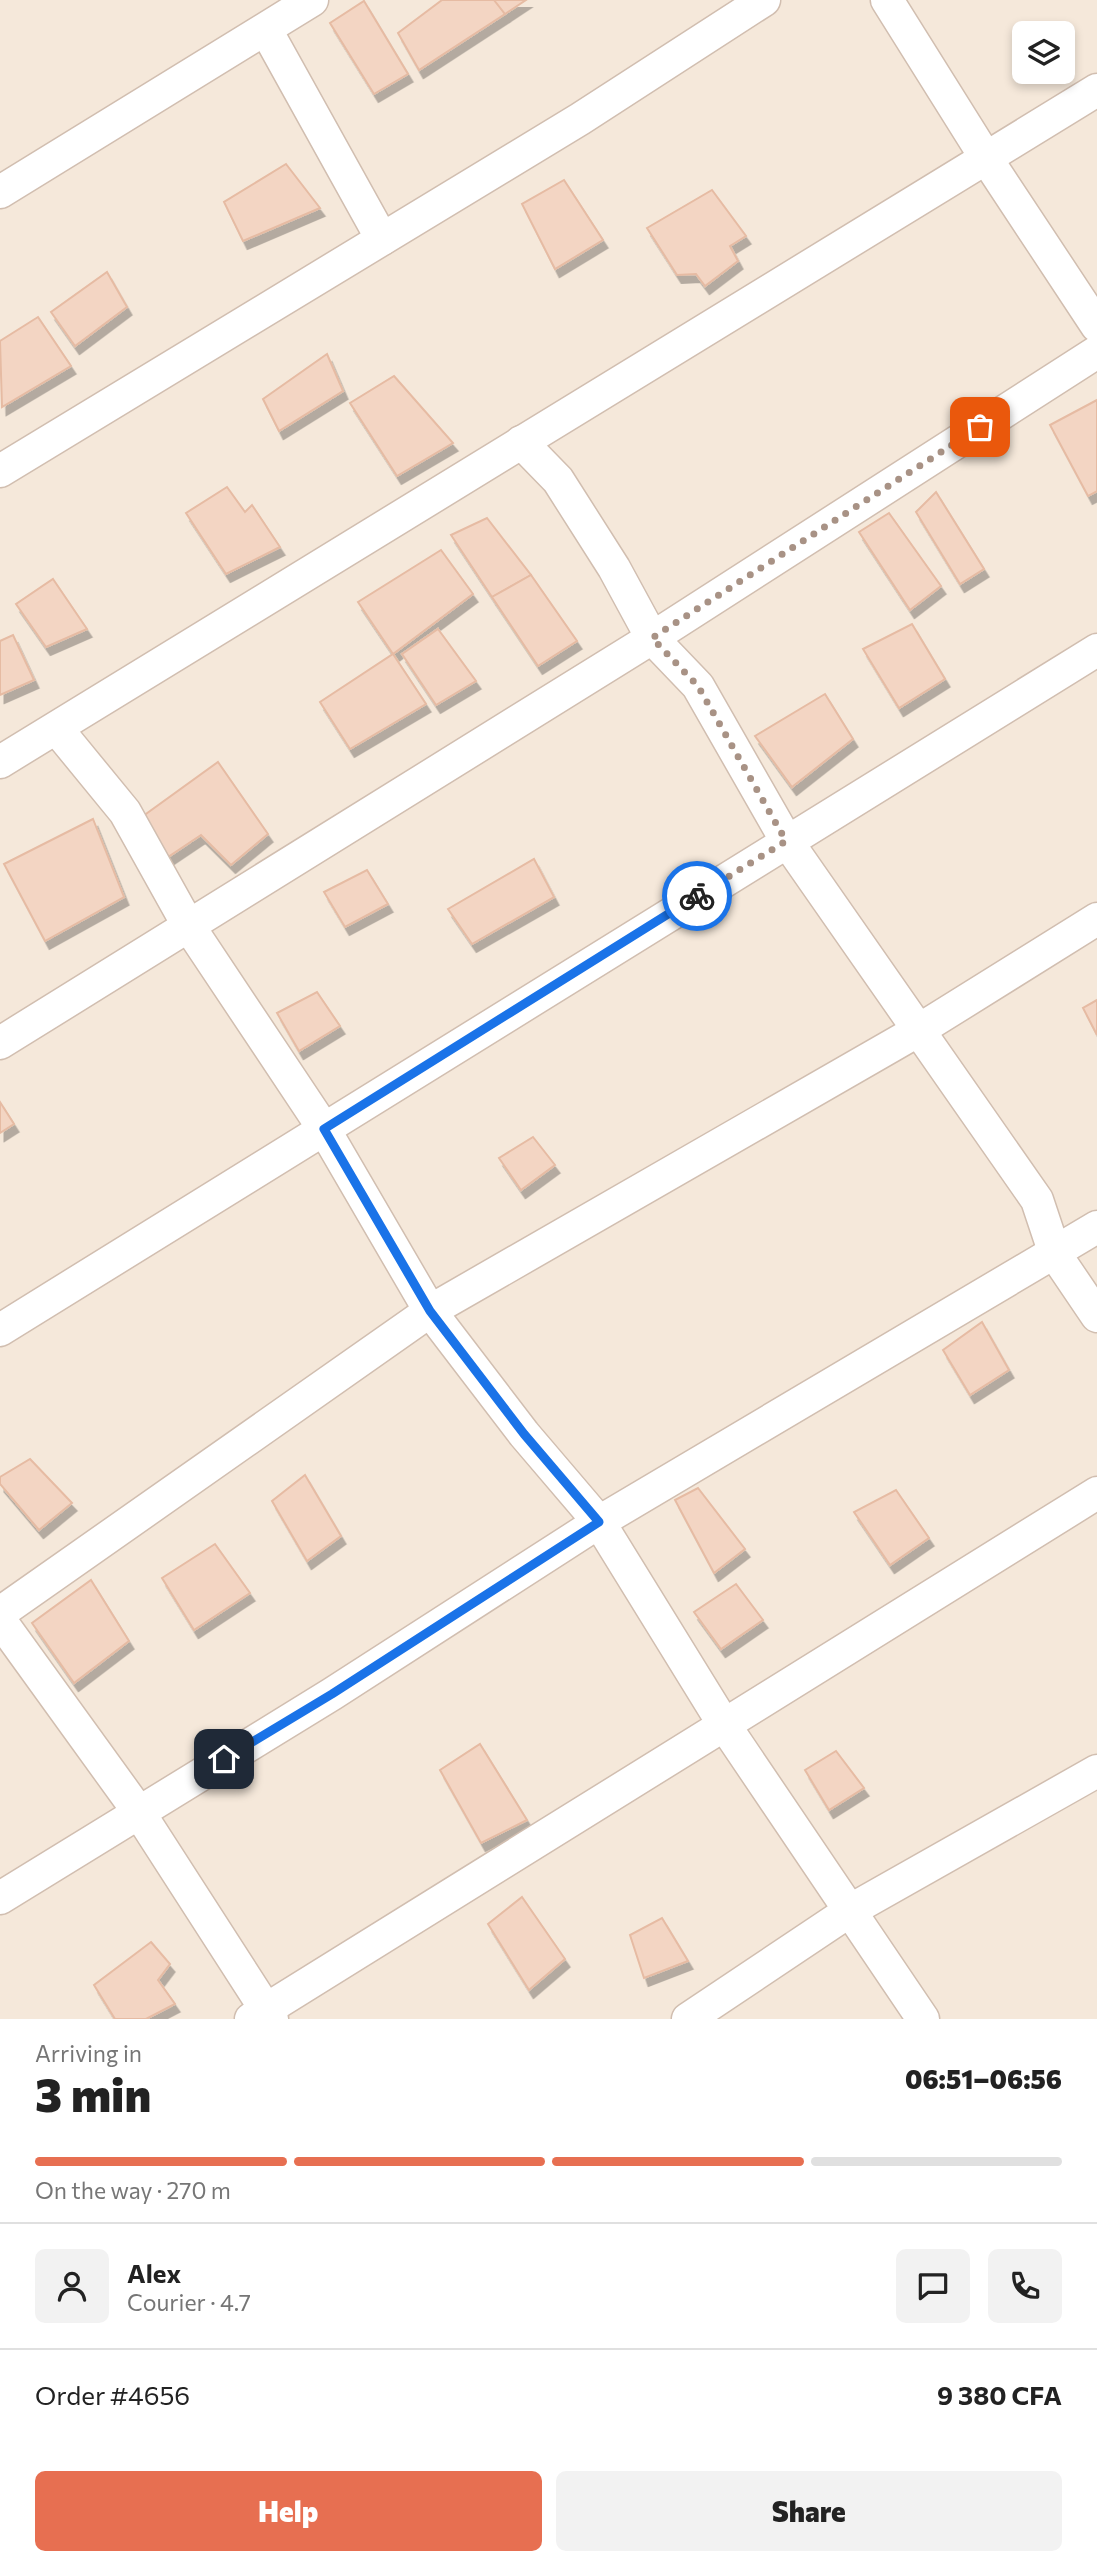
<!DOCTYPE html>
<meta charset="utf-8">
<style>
body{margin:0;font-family:Commissioner,sans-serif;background:#f2f2f2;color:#222;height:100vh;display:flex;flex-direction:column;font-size:26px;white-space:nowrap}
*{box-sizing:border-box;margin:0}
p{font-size:23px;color:#767676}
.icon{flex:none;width:38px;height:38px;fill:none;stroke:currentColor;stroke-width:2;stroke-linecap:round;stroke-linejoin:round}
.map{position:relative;height:2019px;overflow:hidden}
.panel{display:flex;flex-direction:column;background:#fff;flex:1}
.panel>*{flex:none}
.tools{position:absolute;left:1012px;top:21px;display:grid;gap:14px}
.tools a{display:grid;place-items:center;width:63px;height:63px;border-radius:10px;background:#fff;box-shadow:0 4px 10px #0003;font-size:35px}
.pin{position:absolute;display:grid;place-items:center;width:60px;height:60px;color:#fff;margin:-30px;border-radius:14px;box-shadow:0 4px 10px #0006}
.courier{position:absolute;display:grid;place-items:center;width:70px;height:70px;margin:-35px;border:5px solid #1a73e8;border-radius:50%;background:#fff;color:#222;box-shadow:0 2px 9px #0007}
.overview em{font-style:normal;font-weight:800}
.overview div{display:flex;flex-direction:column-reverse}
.overview{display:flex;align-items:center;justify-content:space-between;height:119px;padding:0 35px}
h1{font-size:46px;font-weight:800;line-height:52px}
.bar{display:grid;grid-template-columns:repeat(4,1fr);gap:10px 7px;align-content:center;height:84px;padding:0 35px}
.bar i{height:9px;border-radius:5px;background:#e0e0e0}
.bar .current{background:#e76f51}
.bar p{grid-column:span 4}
.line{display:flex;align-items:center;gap:18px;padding:0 35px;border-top:2px solid #e0e0e0}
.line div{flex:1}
.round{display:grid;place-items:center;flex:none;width:74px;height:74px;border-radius:10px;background:#f2f2f2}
.button{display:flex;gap:14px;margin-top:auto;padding:14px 35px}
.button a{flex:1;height:80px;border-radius:10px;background:#e76f51;color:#fff;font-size:28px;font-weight:800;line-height:80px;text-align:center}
.button a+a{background:#f2f2f2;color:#222}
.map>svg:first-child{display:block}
</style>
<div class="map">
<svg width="1097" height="2019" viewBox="0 0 1097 2019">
<defs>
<filter id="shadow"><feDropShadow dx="4.5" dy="8" stdDeviation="0" flood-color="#0004"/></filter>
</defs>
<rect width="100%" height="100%" fill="#fdf6ec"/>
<path fill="#f5e8da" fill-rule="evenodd" d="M0,0H1097V2019H0ZM1024,33H1062V72H1024Z"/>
<g fill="#f3d5c3" stroke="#e6bba3" stroke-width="2" filter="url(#shadow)">
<path d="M442,0H495L505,14L419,70L398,33Z"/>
<path d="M494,0H526L505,14Z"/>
<path d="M364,1L408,74L374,94L330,23Z"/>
<path d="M286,164L320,208L243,241L224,202Z"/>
<path d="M564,180L603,240L555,269L522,204Z"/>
<path d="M712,190L746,236L730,246L738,261L705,286L696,274L677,275L647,228Z"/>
<path d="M107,272L127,307L75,346L51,312Z"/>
<path d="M38,317L71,366L2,407L0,341Z"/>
<path d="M327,354L343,391L279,431L263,399Z"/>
<path d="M394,376L453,443L397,476L350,403Z"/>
<path d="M1097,400V491L1088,496L1050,425Z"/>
<path d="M227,487L245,512L252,505L280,547L226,574L186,513Z"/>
<path d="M936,492L984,569L960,584L916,512Z"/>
<path d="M889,513L941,586L910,610L859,532Z"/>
<path d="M487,518L531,575L492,597L451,535Z"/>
<path d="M441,550L473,594L393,654L358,602Z"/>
<path d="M531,575L577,641L538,666L492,597Z"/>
<path d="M53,579L87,629L46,647L16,604Z"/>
<path d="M912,624L945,679L899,708L863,649Z"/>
<path d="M438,629L476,681L436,705L402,654Z"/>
<path d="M13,635L34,680L0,695V641Z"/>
<path d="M393,654L426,704L350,749L320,702Z"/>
<path d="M825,694L853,739L792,787L755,736Z"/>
<path d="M218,762L268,834L231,865L201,835L165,859L139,819Z"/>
<path d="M93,819L124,897L45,941L4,864Z"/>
<path d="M534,859L554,897L472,944L448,909Z"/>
<path d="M367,870L388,904L345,927L324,892Z"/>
<path d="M317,992L340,1026L299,1051L277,1013Z"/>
<path d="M1097,1000V1035L1083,1008Z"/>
<path d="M0,1102L14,1124L0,1133Z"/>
<path d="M533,1137L555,1165L521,1190L499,1158Z"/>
<path d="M982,1322L1009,1370L970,1395L943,1350Z"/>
<path d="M30,1459L72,1503L39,1530L0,1484V1477Z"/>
<path d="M305,1475L341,1536L307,1561L272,1501Z"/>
<path d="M698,1488L745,1549L714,1573L675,1500Z"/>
<path d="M896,1490L929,1538L890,1565L854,1512Z"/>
<path d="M215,1544L250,1593L194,1630L162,1578Z"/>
<path d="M91,1580L129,1641L74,1683L32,1623Z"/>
<path d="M736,1584L763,1620L721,1649L694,1612Z"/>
<path d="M480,1744L527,1820L481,1843L440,1770Z"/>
<path d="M836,1751L864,1788L829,1810L805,1770Z"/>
<path d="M522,1897L565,1959L529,1990L488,1924Z"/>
<path d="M662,1918L688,1961L644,1978L630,1935Z"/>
<path d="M151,1942L170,1964L158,1980L175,2004L146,2019H115L94,1985Z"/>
</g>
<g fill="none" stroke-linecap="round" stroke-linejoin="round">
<defs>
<g id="street">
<path d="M887,0L986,158L1097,326"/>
<path d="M266,30L382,239"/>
<path d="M0,192L312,0"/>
<path d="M521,442L558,480L614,568L652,638L698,686L786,840L1037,1200L1055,1254L1097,1316"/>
<path d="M0,471L580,119L764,0"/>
<path d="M57,729L125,812L188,925L324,1129L430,1311L524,1434L599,1522L723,1723L923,2019"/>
<path d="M0,762L1097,90"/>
<path d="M0,1043L652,638L1097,352"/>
<path d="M0,1330L1097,650"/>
<path d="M0,1613L430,1311L919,1030L1097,919"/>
<path d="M0,1620L138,1811L272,2019"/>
<path d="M0,1898L332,1694L599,1522L1097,1227"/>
<path d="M251,2019L1097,1493"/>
<path d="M688,2019L851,1910L1097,1771"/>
</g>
</defs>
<use href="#street" stroke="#d1beb0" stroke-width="35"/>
<use href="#street" stroke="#fff" stroke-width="32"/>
</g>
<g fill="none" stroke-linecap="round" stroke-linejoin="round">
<path stroke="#a89285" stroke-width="7" stroke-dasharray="0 12.6" d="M697,896L786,841L698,686L652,638L980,427"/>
<path stroke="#1a73e8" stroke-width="9" d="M224,1759L332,1694L599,1522L524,1434L430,1311L324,1129L697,896"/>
</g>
</svg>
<div class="tools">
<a><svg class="icon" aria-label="layers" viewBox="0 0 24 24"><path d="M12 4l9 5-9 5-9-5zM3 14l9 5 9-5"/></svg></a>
</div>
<div class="pin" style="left:980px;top:427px;background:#ea580c"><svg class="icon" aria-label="bag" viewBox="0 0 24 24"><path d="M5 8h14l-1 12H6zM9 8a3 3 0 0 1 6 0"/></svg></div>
<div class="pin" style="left:224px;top:1759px;background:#1f2937"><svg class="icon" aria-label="home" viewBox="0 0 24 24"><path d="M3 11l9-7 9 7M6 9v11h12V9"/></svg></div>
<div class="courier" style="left:697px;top:896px"><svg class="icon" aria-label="bike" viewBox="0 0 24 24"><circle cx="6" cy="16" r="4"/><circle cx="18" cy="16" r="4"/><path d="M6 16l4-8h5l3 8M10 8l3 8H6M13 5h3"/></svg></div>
</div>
<section class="panel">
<div class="overview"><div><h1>3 min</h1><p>Arriving in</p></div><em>06:51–06:56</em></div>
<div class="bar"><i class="current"></i><i class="current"></i><i class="current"></i><i></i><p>On the way · 270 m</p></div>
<div class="line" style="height:126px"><a class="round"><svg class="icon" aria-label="person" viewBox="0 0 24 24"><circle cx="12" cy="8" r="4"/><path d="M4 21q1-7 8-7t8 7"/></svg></a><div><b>Alex</b><p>Courier · 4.7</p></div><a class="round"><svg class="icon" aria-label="chat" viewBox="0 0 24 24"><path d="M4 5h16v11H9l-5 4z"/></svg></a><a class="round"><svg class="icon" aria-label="phone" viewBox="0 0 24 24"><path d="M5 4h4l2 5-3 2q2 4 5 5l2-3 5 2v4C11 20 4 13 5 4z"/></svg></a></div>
<div class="line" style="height:91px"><div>Order #4656</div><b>9 380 CFA</b></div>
<div class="button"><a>Help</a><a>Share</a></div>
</section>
